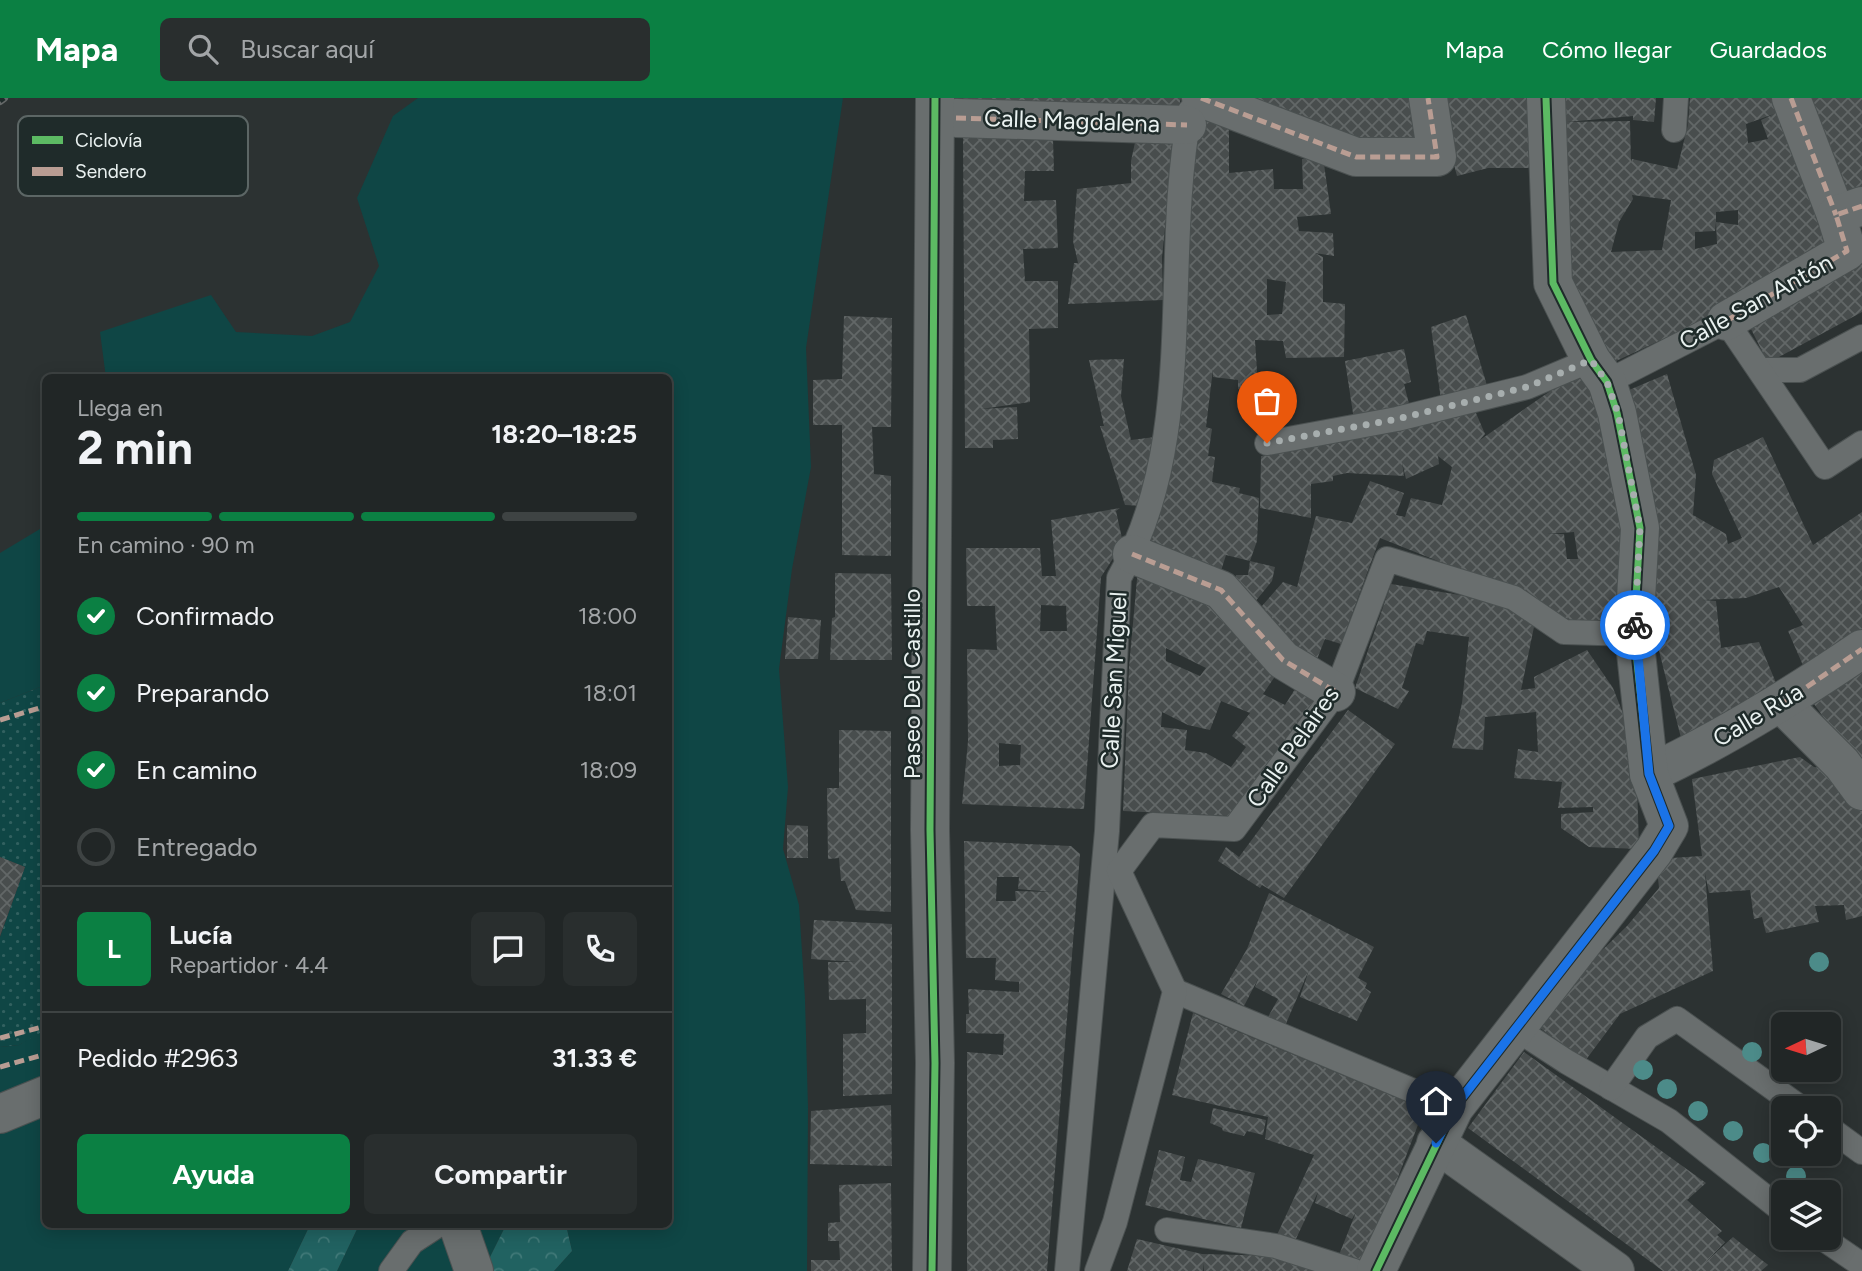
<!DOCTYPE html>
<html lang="es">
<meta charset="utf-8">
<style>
body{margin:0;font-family:Figtree,sans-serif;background:#292e2e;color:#f1f3f6;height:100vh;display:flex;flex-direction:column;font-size:26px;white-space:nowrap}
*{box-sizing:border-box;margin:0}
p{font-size:23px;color:#a2a5a7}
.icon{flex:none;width:38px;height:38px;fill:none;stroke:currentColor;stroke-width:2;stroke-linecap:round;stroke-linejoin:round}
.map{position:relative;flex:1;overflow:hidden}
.sheet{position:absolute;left:42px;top:276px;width:630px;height:854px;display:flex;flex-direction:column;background:#212626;border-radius:10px;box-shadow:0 4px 18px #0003,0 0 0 2px #3e4343}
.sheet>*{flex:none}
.needle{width:46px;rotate:266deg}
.tools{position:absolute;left:1771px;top:914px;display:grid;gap:14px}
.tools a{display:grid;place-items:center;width:70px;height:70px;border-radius:10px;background:#212626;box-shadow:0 4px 18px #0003,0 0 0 2px #3e4343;font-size:35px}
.pin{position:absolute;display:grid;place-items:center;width:60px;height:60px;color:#fff;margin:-72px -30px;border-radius:50% 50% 50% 0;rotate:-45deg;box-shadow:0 0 7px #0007}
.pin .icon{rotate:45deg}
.courier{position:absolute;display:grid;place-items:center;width:70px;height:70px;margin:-35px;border:5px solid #1a73e8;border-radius:50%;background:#fff;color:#222;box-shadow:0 2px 9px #0007}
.headline em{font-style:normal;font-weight:700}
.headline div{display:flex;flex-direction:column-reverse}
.headline{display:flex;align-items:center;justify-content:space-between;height:119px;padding:0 35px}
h1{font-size:46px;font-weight:700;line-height:52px}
.bar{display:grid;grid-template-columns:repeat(4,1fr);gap:10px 7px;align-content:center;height:84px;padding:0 35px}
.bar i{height:9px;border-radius:5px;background:#3e4343}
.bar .on{background:#0b8043}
.bar p{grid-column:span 4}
.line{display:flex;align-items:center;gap:18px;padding:0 35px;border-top:2px solid #3e4343}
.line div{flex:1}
.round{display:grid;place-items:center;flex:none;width:74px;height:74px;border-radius:10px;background:#292e2e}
ol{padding:0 35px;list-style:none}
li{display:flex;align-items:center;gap:21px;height:77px}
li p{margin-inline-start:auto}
li .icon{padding:7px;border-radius:50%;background:#0b8043;color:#fff;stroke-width:4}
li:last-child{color:#a2a5a7}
li i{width:38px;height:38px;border:4px solid #3e4343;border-radius:50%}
.primary-button{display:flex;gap:14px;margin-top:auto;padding:14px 35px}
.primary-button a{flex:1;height:80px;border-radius:10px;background:#0b8043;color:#fff;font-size:28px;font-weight:700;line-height:80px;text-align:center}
.primary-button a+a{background:#292e2e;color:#f1f3f6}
header{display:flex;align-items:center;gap:42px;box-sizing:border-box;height:98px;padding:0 35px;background:#0b8043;color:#fff}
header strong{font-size:33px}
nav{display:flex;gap:38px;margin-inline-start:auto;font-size:24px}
.search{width:490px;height:63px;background:#292e2e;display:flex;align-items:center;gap:18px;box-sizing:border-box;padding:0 24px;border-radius:10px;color:#a2a5a7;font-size:26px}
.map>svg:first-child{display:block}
</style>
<header>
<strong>Mapa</strong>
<div class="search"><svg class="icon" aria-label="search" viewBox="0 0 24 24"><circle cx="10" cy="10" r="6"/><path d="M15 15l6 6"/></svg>Buscar aquí</div>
<nav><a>Mapa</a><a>Cómo llegar</a><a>Guardados</a></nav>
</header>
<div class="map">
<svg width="1862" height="1173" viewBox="0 0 1862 1173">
<defs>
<pattern id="forest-crowns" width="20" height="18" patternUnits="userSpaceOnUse" patternTransform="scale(1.75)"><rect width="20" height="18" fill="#216261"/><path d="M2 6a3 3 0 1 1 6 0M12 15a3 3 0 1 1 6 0" fill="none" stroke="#417978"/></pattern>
<pattern id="park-dots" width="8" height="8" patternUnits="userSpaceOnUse" patternTransform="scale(1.75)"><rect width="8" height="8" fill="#0f4645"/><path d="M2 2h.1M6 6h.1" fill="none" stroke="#326160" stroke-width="1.8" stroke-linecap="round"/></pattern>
<pattern id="building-cross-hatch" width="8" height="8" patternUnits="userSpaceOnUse" patternTransform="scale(1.75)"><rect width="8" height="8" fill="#484d4d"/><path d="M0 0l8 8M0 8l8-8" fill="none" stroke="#626767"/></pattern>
</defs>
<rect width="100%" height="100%" fill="#2c3232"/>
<g fill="#0f4645">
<path d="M418,0H843L806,250L811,369L792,471L779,571L788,689L783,751L799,807L805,901L808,1010L807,1173H554L572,1153L566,1127H668V280H106L100,234L211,197L236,234L312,238L350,224L379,168L357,100L393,18Z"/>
<path d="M45,428V587L0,605V455Z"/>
<path d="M45,930L46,1127H310L288,1173H0V949L19,947Z"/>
<path d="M359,1127H506L483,1173H337Z"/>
</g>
<g fill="url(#forest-crowns)">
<path d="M310,1127H359L337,1173H288Z"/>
<path d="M506,1127H566L572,1153L554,1173H483Z"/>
</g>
<path fill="url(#park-dots)" d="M45,587V932L19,947L0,949V839L25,769L0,759V605Z"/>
<g fill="url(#building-cross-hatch)" fill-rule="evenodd">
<path d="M963,0H1181L1176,18L963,4Z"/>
<path d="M1219,0H1416L1423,47L1365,49Z"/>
<path d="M1436,0H1538V70H1488L1457,78Z"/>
<path d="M1555,0H1656L1654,24L1633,22V18L1567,24L1630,23L1631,64L1632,61L1677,71L1688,27L1690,0H1779L1828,146L1734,208L1614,264L1573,218ZM1774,16L1761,22L1768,41L1748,45L1746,26ZM1632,97L1671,102L1662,152L1611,154L1619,124L1633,101ZM1738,112V127L1716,124V114ZM1716,124L1717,146L1695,151V134L1715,133Z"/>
<path d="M1801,0H1862V98L1839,103Z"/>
<path d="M1200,16L1229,22V75L1273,71L1274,91H1303L1302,61L1323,59L1331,116L1297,119L1299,133L1333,135L1334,158L1315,155L1323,159V204L1345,206L1344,259L1286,260L1283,243L1255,242L1258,289L1238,291V282L1213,279V271L1206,329L1212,331L1208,358L1215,359L1212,384L1240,390L1239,395L1259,400L1257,443L1250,463L1275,469L1272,483L1250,510L1233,491L1236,477H1248L1250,463L1226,457L1220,476L1146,457L1160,412ZM1267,181L1286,184L1282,216L1267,217Z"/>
<path d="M1137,35L1174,43L1162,159L1163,202L1068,206L1074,165H1078L1073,143L1077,91L1131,85V63Z"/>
<path d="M963,39L1053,41L1054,73H1025L1024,103L1056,102L1058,150L1023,151L1025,183H1058V230L1029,231L1030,304L981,311L1017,309L1018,341L993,342V350H965Z"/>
<path d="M1862,154V214L1768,265L1747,223Z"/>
<path d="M1466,217L1488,291L1441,302L1431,229Z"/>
<path d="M844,218L892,220L891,329H872L874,376L891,378V458L842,457V327H813V282L842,281Z"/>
<path d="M1404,251L1411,284L1404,286L1410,310L1354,322L1345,263Z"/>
<path d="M1124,261L1121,298L1131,342L1155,339L1144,408L1125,407L1100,328H1104L1089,262Z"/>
<path d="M1667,276L1696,377L1693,417L1726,436L1728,446L1742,440L1712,376L1714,362L1763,339L1813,447L1862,414V535L1805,572L1788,533L1803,527L1779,489L1746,500L1702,502L1716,503L1721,550L1759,544L1779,592L1684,652L1653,529L1629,292Z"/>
<path d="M1582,277L1585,279L1629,407L1628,523L1570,528L1468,475L1380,440L1341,546L1325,541L1314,569L1255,516L1283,484L1297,489L1316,418L1352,425L1370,383L1404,395L1396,417L1405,419L1411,400L1442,407L1452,369L1438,358L1439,366L1406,381L1402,364L1404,378L1347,375L1333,378V383L1311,386V420L1260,410L1261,358L1365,339L1473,308L1485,336L1480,342L1559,287ZM1574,434L1578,461H1567L1564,436H1547Z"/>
<path d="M1120,410L1116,413L1123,445L1101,479L1084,711L962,706L968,643L967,551L997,552L995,508H967L966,450H1040L1042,478H1056L1051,422ZM1041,507L1066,508L1067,533H1040ZM999,645L1021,647L1020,667L999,668Z"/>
<path d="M1138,470L1210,506L1280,571L1263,596L1285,607L1300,583L1323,597L1229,718L1123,713L1129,569ZM1166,550L1206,570L1200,578L1166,563ZM1221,603L1250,615L1232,638L1246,649L1231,669L1206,655L1185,652L1187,632L1161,629L1162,614L1188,627L1210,632Z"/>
<path d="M835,475L891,476L892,562H830L832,520L835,519Z"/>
<path d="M1391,486L1479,500L1517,511L1535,524L1521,592L1535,590L1534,579L1587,552L1613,590L1636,648L1639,751L1589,749L1561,730V716L1593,714V709L1558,710L1562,684L1514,680L1518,651L1538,654L1536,614L1485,619L1483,652L1452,650L1462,605L1469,539L1427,533L1423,547L1416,545L1402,590L1409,593L1398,611L1355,590Z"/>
<path d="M788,519L821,522L818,561H785Z"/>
<path d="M1862,565V673L1809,599Z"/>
<path d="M1348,612L1395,646L1284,800L1262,787L1260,790L1218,763L1226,749L1239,759Z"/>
<path d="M839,632L891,633V814L856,812L845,783H841L839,760L828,761L827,690H839Z"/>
<path d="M1800,659L1814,669L1837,672L1862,703V818L1846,822L1844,807L1815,808L1819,824L1766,835L1762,819L1754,821L1750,792L1709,795L1705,775L1713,873L1620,916L1585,963L1540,930L1586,868L1627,828L1659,790L1656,761L1702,758L1692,681Z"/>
<path d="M787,727L808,728V760H787Z"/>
<path d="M964,743L1071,748L1080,756L1047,1173H967V954L1003,957L1004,936L966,935V916H969L968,891L1019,894V884L995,882L996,860H966ZM997,779H1019L1018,791L1052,794L1015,793L1016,803H996Z"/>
<path d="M0,759L25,769L0,838Z"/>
<path d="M1269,795L1374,849L1358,880L1367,885L1365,890L1371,894L1357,923L1300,899L1309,872L1285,928L1268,919L1278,901L1255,889L1258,881L1244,908L1221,896L1247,851Z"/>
<path d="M814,822L892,826V996L843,998V936L866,935V901L829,902L828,864H856L811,861Z"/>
<path d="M1193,915L1424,1011L1363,1171L1337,1162L1356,1114L1352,1121L1315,1105L1318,1094L1294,1145L1276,1139L1314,1057L1265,1041L1268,1019L1172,997Z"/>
<path d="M1524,954L1706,1085L1687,1102L1722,1133L1717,1137L1725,1144L1705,1165L1733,1139L1768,1167L1761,1173H1663L1468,1030Z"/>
<path d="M891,1007L892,1068L810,1066L811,1013Z"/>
<path d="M1213,1010L1266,1022L1263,1037L1247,1033L1244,1038L1223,1033L1222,1030L1210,1025Z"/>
<path d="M1159,1052L1185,1059L1180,1082L1191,1084L1198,1061L1255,1075L1241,1130L1145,1107Z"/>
<path d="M891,1085L892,1173H811V1162H840L839,1143H828V1125L840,1124L839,1087Z"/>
<path d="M1137,1141L1202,1156L1288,1158L1318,1173H1204L1203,1165V1173H1127Z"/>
</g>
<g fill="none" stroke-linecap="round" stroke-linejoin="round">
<defs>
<g id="lane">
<path d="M1674,32L1676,0"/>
<path d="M1762,272H1800L1862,239"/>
<path d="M1607,284L1726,223L1825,369L1862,345"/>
<path d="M1267,345L1397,321L1527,289L1591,262"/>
<path d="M1175,893L1454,1010"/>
<path d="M1515,930L1567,964L1669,1023L1783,1113"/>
<path d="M1611,990L1647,939L1677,921L1801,1010"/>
<path d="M1829,1030L1862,1054"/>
<path d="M1167,1132L1276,1148L1354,1173"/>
<path d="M1821,1139L1862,1167"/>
<path d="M391,1173L412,1144L438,1127"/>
<path d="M1067,1173L1107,733L1119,480C1199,339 1161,166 1190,13"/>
<path d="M1097,1173L1115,1124L1175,893L1119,773L1153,727L1234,731L1336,594L1387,461L1514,500L1564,534L1634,536"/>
</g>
<g id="street">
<path d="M1201,0L1356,59H1437L1428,0"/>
<path d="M1791,0L1836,117"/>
<path d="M956,20L1187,27"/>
<path d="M1726,223L1847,153L1836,117L1862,108"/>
<path d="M1132,456L1221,492L1283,562L1336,594"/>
<path d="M1782,606L1842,666L1862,693"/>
<path d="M1649,676C1725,640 1793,598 1862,551"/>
<path d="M0,1016L46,997"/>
<path d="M1436,1045L1615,1173"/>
<path d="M458,1127L474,1173"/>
<path d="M1376,1173L1454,1010L1654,753L1669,728L1649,676L1634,536L1640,430L1617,315L1607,284L1591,262L1553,185L1546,0"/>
</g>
<path id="secondary" d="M932,1173L935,965L930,732L935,0"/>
</defs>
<use href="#lane" stroke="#4b5151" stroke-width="26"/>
<use href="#street" stroke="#4b5151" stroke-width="40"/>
<use href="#secondary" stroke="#4b5151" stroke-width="40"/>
<use href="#lane" stroke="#696e6e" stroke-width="24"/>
<use href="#street" stroke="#696e6e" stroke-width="38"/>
<use href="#secondary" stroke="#696e6e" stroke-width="38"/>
<defs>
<path id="rail" d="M0,3L4,0"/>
</defs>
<use href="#rail" stroke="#656969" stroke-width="8"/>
<use href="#rail" stroke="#1f2b2a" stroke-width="5" stroke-dasharray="16" stroke-linecap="butt"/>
<g stroke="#b99d93" stroke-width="5" stroke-dasharray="10 5" stroke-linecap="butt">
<path d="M1201,0L1356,59H1437L1428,0"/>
<path d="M1791,0L1836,117"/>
<path d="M956,20L1187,27"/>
<path d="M1726,223L1847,153L1836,117L1862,108"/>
<path d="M1132,456L1221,492L1283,562L1336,594"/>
<path d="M1782,606L1862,551"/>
<path d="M0,622L46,608"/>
<path d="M0,940L46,928"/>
<path d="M0,969L46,956"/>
</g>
<defs>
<g id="cycleway">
<path d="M932,1173L935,965L930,732L935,0"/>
<path d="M1376,1173L1454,1010L1654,753L1669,728L1649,676L1634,536L1640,430L1617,315L1607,284L1591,262L1553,185L1546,0"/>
</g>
</defs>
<use href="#cycleway" stroke="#1f2b2a" stroke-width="11"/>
<use href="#cycleway" stroke="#5cba63" stroke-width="7"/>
</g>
<g fill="#4c8b89">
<circle cx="1819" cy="864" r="10"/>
<circle cx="1752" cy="954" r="10"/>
<circle cx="1643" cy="972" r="10"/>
<circle cx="1667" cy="991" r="10"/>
<circle cx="1698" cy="1013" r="10"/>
<circle cx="1733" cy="1033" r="10"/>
<circle cx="1763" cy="1055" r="10"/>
<circle cx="1796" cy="1078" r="10"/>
</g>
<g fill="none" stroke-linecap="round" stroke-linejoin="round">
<path stroke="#a7aeae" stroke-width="7" stroke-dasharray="0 12.6" d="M1267,345L1397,321L1527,289L1591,262L1607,284L1618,315L1640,430L1635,527"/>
<path stroke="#1a73e8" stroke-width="9" d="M1436,1045L1454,1010L1654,753L1669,728L1649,676L1635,527"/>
</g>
<g text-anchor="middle" stroke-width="5" stroke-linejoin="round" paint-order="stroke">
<g font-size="24" fill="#e9f1f0" stroke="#1f2b2a">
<text transform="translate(1072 23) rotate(2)" y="8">Calle Magdalena</text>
<text transform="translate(1756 204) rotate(-29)" y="8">Calle San Antón</text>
<text transform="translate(1114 582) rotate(-87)" y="8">Calle San Miguel</text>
<text transform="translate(912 586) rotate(-90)" y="8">Paseo Del Castillo</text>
<text transform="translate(1758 617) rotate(-31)" y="8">Calle Rúa</text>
<text transform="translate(1293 649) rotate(-55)" y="8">Calle Pelaires</text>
</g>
</g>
<rect x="18" y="18" width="230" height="80" rx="10" fill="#1f2b2a" stroke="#5c6665" stroke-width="2"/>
<rect x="32" y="38" width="31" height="8" fill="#5cba63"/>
<rect x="32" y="69" width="31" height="9" fill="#b99d93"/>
<g font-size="19" fill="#e9f1f0">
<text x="75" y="49">Ciclovía</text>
<text x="75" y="80">Sendero</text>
</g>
</svg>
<div class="tools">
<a><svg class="needle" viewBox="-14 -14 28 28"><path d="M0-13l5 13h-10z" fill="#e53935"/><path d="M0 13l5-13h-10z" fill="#a2a5a7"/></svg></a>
<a><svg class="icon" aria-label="locate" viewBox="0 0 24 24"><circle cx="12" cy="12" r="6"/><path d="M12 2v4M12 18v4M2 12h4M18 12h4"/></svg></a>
<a><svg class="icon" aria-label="layers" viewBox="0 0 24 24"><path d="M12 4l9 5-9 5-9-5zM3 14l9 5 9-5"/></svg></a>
</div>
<div class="pin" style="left:1267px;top:345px;background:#ea580c"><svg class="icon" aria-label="bag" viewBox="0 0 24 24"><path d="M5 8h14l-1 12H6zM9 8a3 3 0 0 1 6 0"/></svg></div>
<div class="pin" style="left:1436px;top:1045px;background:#1f2937"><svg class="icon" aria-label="home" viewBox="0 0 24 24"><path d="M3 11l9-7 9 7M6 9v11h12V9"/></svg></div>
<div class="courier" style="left:1635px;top:527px"><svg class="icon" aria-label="bike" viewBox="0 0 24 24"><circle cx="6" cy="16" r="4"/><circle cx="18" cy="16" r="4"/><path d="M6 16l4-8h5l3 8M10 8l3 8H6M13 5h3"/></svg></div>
<section class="sheet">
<div class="headline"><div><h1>2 min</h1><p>Llega en</p></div><em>18:20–18:25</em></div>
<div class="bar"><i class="on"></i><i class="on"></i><i class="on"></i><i></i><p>En camino · 90 m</p></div>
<ol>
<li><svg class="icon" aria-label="check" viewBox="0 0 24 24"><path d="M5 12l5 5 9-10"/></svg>Confirmado<p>18:00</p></li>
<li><svg class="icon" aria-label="check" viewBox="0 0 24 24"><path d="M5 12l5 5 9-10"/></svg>Preparando<p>18:01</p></li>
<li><svg class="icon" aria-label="check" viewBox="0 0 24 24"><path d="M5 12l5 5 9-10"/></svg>En camino<p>18:09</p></li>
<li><i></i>Entregado</li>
</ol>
<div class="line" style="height:126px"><b class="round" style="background:#0b8043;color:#fff">L</b><div><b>Lucía</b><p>Repartidor · 4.4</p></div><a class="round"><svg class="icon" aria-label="chat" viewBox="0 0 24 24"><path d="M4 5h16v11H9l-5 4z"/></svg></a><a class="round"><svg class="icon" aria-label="phone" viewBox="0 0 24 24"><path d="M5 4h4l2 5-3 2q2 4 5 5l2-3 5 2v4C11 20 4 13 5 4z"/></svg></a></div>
<div class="line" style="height:91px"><div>Pedido #2963</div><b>31.33 €</b></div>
<div class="primary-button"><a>Ayuda</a><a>Compartir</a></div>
</section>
</div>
